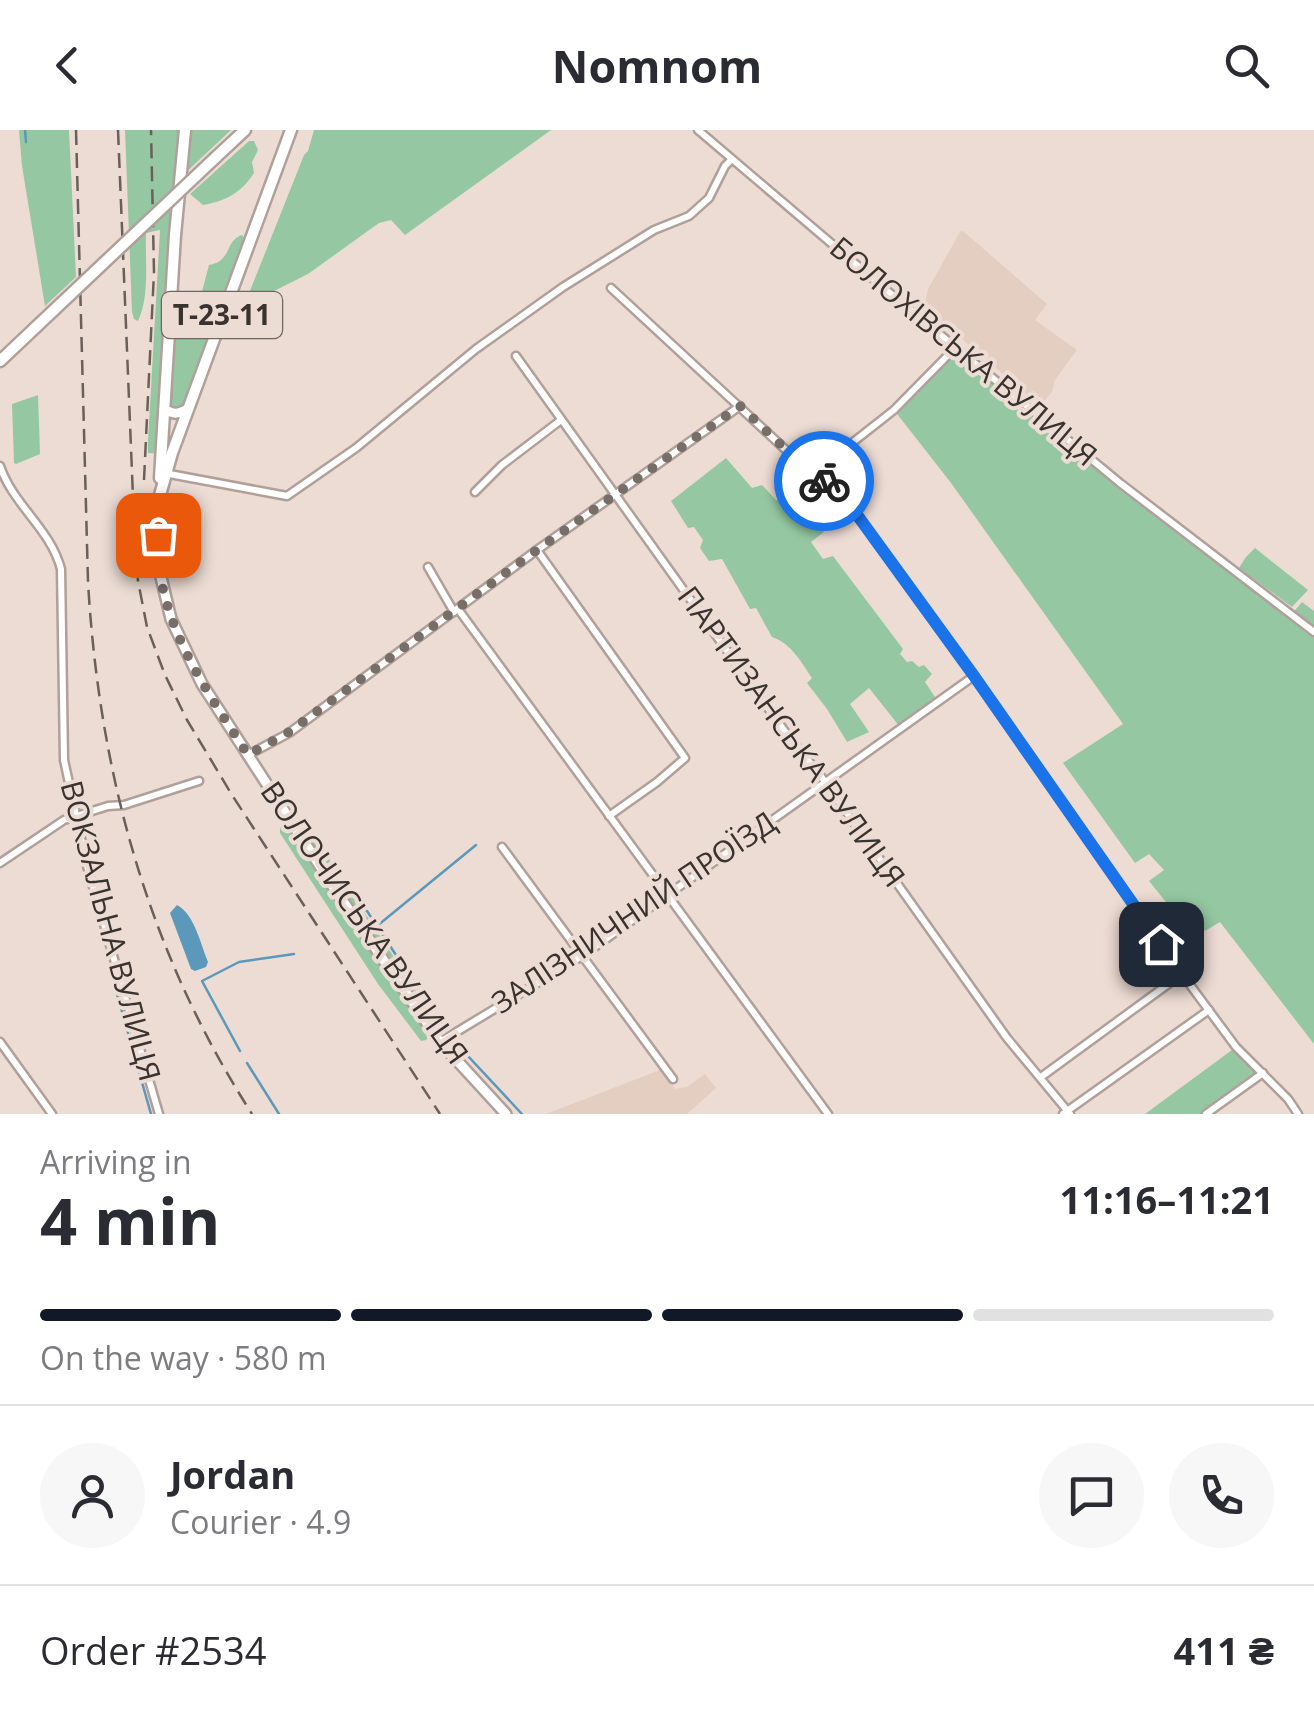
<!DOCTYPE html>
<meta charset="utf-8">
<style>
body{margin:0;font-family:"Open Sans",sans-serif;background:#f7f7f7;color:#2b2b33;height:100vh;display:flex;flex-direction:column;font-size:38px;white-space:nowrap}
*{box-sizing:border-box;margin:0}
p{font-size:32px;color:#7c7c81}
.icon{flex:none;width:55px;height:55px;fill:none;stroke:currentColor;stroke-width:2;stroke-linecap:round;stroke-linejoin:round}
.map{position:relative;height:984px;overflow:hidden}
.panel{display:flex;flex-direction:column;background:#fff;flex:1}
.panel>*{flex:none}
.pin{position:absolute;display:grid;place-items:center;width:85px;height:85px;color:#fff;margin:-42px;border-radius:20px;box-shadow:0 5px 15px #0006}
.courier{position:absolute;display:grid;place-items:center;width:100px;height:100px;margin:-50px;border:8px solid #1a73e8;border-radius:50%;background:#fff;color:#222;box-shadow:0 2px 12px #0007}
.head em{font-style:normal;font-weight:700}
.head div{display:flex;flex-direction:column-reverse}
.head{display:flex;align-items:center;justify-content:space-between;height:170px;padding:0 40px}
h1{font-size:65px;font-weight:700;line-height:75px}
.bar{display:grid;grid-template-columns:repeat(4,1fr);gap:15px 10px;align-content:center;height:120px;padding:0 40px}
.bar i{height:12px;border-radius:8px;background:#e1e1e2}
.bar .current{background:#111827}
.bar p{grid-column:span 4}
.line{display:flex;align-items:center;gap:25px;padding:0 40px;border-top:2px solid #e1e1e2}
.line div{flex:1}
.round{display:grid;place-items:center;flex:none;width:105px;height:105px;border-radius:52px;background:#f7f7f7}
header{display:flex;justify-content:space-between;align-items:center;height:130px;padding:0 40px;background:#fff;font-size:45px;font-weight:700}
.map>svg:first-child{display:block}
</style>
<header><svg class="icon" aria-label="back" viewBox="0 0 24 24"><path d="M15 5l-7 7 7 7"/></svg>Nomnom<svg class="icon" aria-label="search" viewBox="0 0 24 24"><circle cx="10" cy="10" r="6"/><path d="M15 15l6 6"/></svg></header>
<div class="map">
<svg width="1314" height="984" viewBox="0 0 1314 984">
<rect width="100%" height="100%" fill="#eddcd4"/>
<g fill="#e4cec1">
<path d="M963,101L1047,174L1035,190L1077,220L1055,250L1052,262L1040,276L927,179L925,172L928,159L960,102Z"/>
<path d="M660,940L675,959L687,957L705,944L716,958L687,984H546Z"/>
</g>
<g fill="#95c8a2">
<path d="M19,0H69L76,147L45,176L22,36Z"/>
<path d="M125,0H231L180,48L171,172L190,174L200,169L209,135C213,134 218,133 221,130C231,121 228,110 242,105L247,111L184,278L165,279L161,324L148,323V311L160,100L146,103C145,130 150,166 138,191L134,189L132,182Z"/>
<path d="M314,0H551L405,105L391,90L379,93L308,144L244,176L304,25L308,21Z"/>
<path d="M249,11H254L258,20L252,32L254,43C241,63 226,71 203,75L190,64Z"/>
<path d="M956,217L1120,353L1292,484L1302,472L1314,481V914L1220,792L1205,801L1189,781L1178,787L1149,751L1164,740L1149,724L1135,733L1063,633L1123,594L951,353L894,280Z"/>
<path d="M38,265L40,324L16,334L14,333L12,274Z"/>
<path d="M726,328L752,358L762,355L776,370L791,367L824,402L811,412L823,429L833,426L903,519L900,524L907,532L912,531L919,537L924,535L932,544L925,552L937,570L900,597L869,558L850,574L869,602L847,612L827,579L807,553L812,548C801,532 792,514 772,507L756,478L750,479L722,429L709,431L700,418L703,410L694,397L688,398L671,371Z"/>
<path d="M1255,418L1308,460L1292,477L1239,438L1246,427Z"/>
<path d="M283,691L288,693L426,902L429,906L426,910L421,911L378,854L280,703V694Z"/>
<path d="M308,705H313L439,895L438,899H435L305,710Z"/>
<path d="M1236,917L1263,943L1206,984H1145Z"/>
</g>
<path fill="#5b98ba" d="M177,775C195,785 200,813 208,832L206,837L195,841L191,839L170,783Z"/>
<g fill="none" stroke-linecap="round" stroke-linejoin="round">
<g stroke="#5b98ba" stroke-width="2.5">
<path d="M25,0L26,12"/>
<path d="M358,781L364,779L367,781L448,904"/>
<path d="M377,796L476,715"/>
<path d="M111,843L151,984"/>
<path d="M453,910L522,984"/>
<path d="M240,921L202,851L239,832L294,824"/>
<path d="M247,933L279,984"/>
</g>
<defs>
<g id="minor">
<path d="M698,0L885,159L1120,353L1314,502"/>
<path d="M611,158L800,333L815,342L855,382L974,546L1182,844L1236,917L1288,969L1298,984"/>
<path d="M516,226L786,603L820,645L1007,908L1070,984"/>
<path d="M0,336C13,375 50,398 61,439L64,630L87,736L159,984"/>
<path d="M815,342L894,280L956,217"/>
<path d="M164,343L287,366L356,318L476,219L563,157L654,100L689,86L709,68L725,36L731,30"/>
<path d="M475,362L502,335L561,290"/>
<path d="M537,420L685,628L657,652L609,686"/>
<path d="M428,437L454,482"/>
<path d="M458,479L828,984"/>
<path d="M248,625L289,603L537,420L740,276"/>
<path d="M502,717L673,949"/>
<path d="M0,733L64,690L108,676L124,675L199,651"/>
<path d="M0,912L52,984"/>
<path d="M440,912L582,826L974,546"/>
<path d="M1041,947L1182,844"/>
<path d="M1063,984L1209,880"/>
<path d="M1206,984L1263,943"/>
</g>
<g id="secondary">
<path d="M164,279C174,285 178,284 188,279"/>
<path d="M158,372L160,443L171,489L202,554L336,761L440,912L506,984"/>
</g>
<g id="primary">
<path d="M215,28L245,0"/>
<path d="M0,231L36,197"/>
<path d="M160,348L175,105L185,0"/>
<path d="M158,372L172,323L291,0"/>
</g>
</defs>
<use href="#minor" stroke="#b0a099" stroke-width="11"/>
<use href="#secondary" stroke="#b0a099" stroke-width="14"/>
<use href="#primary" stroke="#b0a099" stroke-width="15"/>
<use href="#minor" stroke="#fff" stroke-width="6"/>
<use href="#secondary" stroke="#fff" stroke-width="9"/>
<use href="#primary" stroke="#fff" stroke-width="10"/>
<g stroke="#69605b" stroke-width="2.5" stroke-dasharray="15 8" stroke-linecap="butt">
<path d="M76,0L88,452C99,643 148,822 252,984"/>
<path d="M118,0L135,416L138,451L147,497L165,545L187,590L232,665L440,984"/>
<path d="M144,350L154,142L151,0"/>
</g>
<defs>
<path id="primary-bridge" d="M36,197L215,28"/>
</defs>
<use href="#primary-bridge" stroke="#b0a099" stroke-width="15" stroke-linecap="butt"/>
<use href="#primary-bridge" stroke="#fff" stroke-width="10"/>
</g>
<g fill="none" stroke-linecap="round" stroke-linejoin="round">
<path stroke="#786e69" stroke-width="10" stroke-dasharray="0 18" d="M158,405C159,418 158,431 160,444C171,512 212,569 248,625L289,602L537,420L740,276L800,333L824,351"/>
<path stroke="#1a73e8" stroke-width="12" d="M824,351L855,382L974,546L1161,814"/>
</g>
<g text-anchor="middle" stroke-width="8" stroke-linejoin="round" paint-order="stroke">
<rect fill="#eddcd4" stroke="#6f6661" stroke-width="2.5" x="162" y="162" width="120" height="46" rx="8"/>
<g font-size="28" font-weight="bold" fill="#393330">
<text x="222" y="195">Т-23-11</text>
</g>
<g font-size="30" fill="#393330" stroke="#eddcd4">
<text transform="translate(963 222) rotate(40)" y="10">БОЛОХІВСЬКА ВУЛИЦЯ</text>
<text transform="translate(791 607) rotate(54)" y="10">ПАРТИЗАНСЬКА ВУЛИЦЯ</text>
<text transform="translate(634 783) rotate(-34)" y="10">ЗАЛІЗНИЧНИЙ ПРОЇЗД</text>
<text transform="translate(364 793) rotate(55)" y="10">ВОЛОЧИСЬКА ВУЛИЦЯ</text>
<text transform="translate(110 801) rotate(75)" y="10">ВОКЗАЛЬНА ВУЛИЦЯ</text>
</g>
</g>
</svg>
<div class="pin" style="left:158px;top:405px;background:#ea580c"><svg class="icon" aria-label="bag" viewBox="0 0 24 24"><path d="M5 8h14l-1 12H6zM9 8a3 3 0 0 1 6 0"/></svg></div>
<div class="pin" style="left:1161px;top:814px;background:#1f2937"><svg class="icon" aria-label="home" viewBox="0 0 24 24"><path d="M3 11l9-7 9 7M6 9v11h12V9"/></svg></div>
<div class="courier" style="left:824px;top:351px"><svg class="icon" aria-label="bike" viewBox="0 0 24 24"><circle cx="6" cy="16" r="4"/><circle cx="18" cy="16" r="4"/><path d="M6 16l4-8h5l3 8M10 8l3 8H6M13 5h3"/></svg></div>
</div>
<section class="panel">
<div class="head"><div><h1>4 min</h1><p>Arriving in</p></div><em>11:16–11:21</em></div>
<div class="bar"><i class="current"></i><i class="current"></i><i class="current"></i><i></i><p>On the way · 580 m</p></div>
<div class="line" style="height:180px"><a class="round"><svg class="icon" aria-label="person" viewBox="0 0 24 24"><circle cx="12" cy="8" r="4"/><path d="M4 21q1-7 8-7t8 7"/></svg></a><div><b>Jordan</b><p>Courier · 4.9</p></div><a class="round"><svg class="icon" aria-label="chat" viewBox="0 0 24 24"><path d="M4 5h16v11H9l-5 4z"/></svg></a><a class="round"><svg class="icon" aria-label="phone" viewBox="0 0 24 24"><path d="M5 4h4l2 5-3 2q2 4 5 5l2-3 5 2v4C11 20 4 13 5 4z"/></svg></a></div>
<div class="line" style="height:130px"><div>Order #2534</div><b>411 ₴</b></div>
</section>
